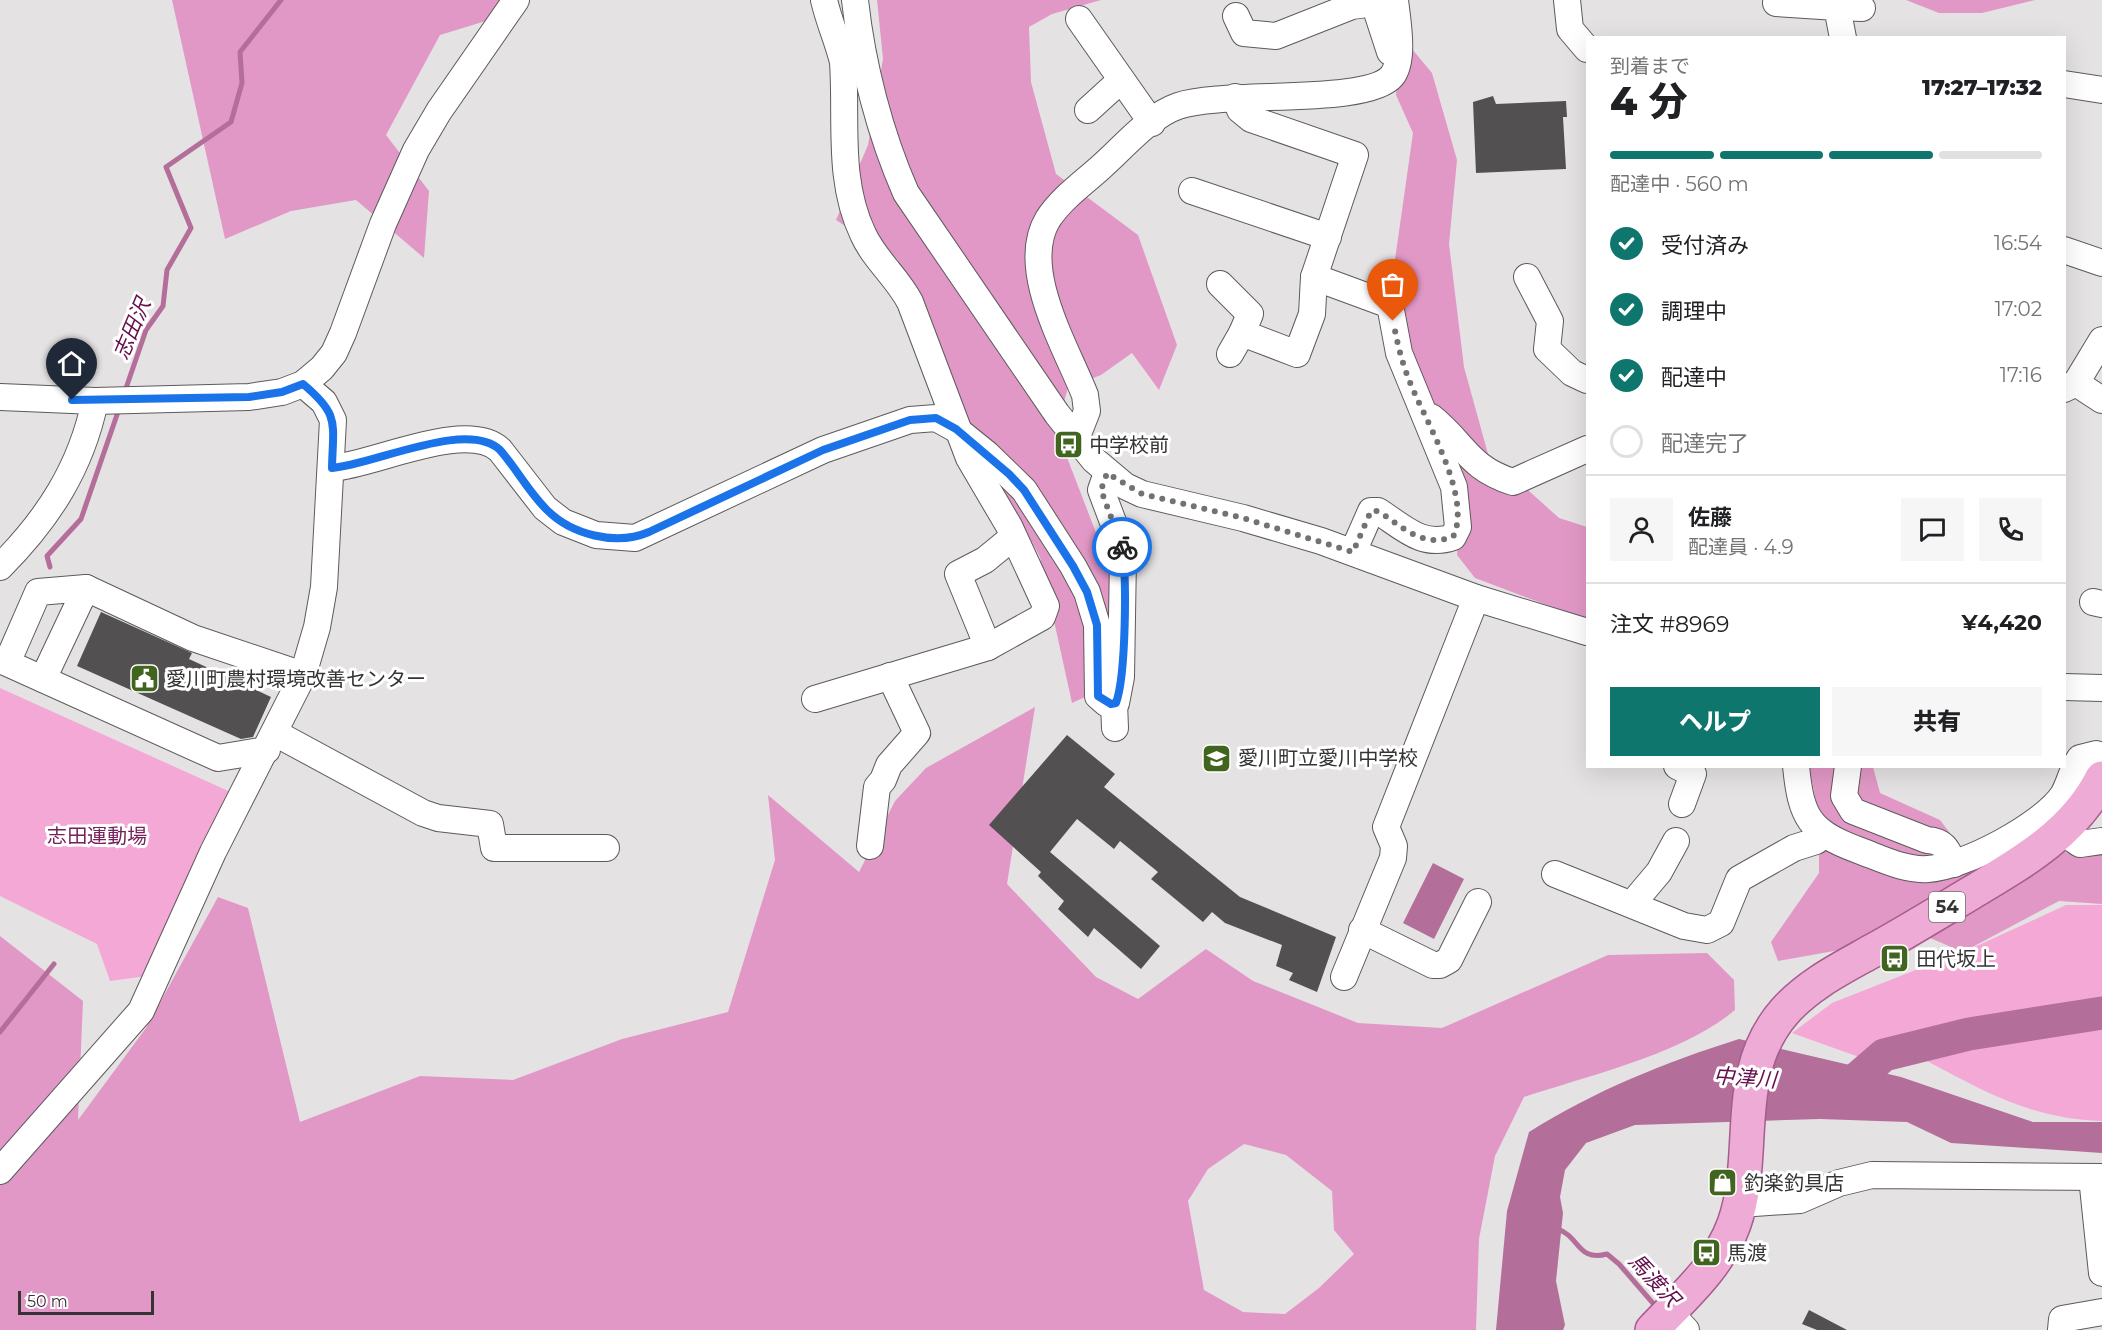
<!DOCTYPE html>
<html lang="ja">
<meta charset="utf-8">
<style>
body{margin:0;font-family:Montserrat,"Noto Sans JP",sans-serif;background:#f6f6f6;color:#202124;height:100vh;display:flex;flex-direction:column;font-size:22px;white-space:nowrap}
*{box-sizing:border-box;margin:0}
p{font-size:20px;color:#757577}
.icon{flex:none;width:33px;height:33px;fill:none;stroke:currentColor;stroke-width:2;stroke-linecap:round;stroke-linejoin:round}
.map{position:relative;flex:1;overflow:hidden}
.sheet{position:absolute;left:1586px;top:36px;width:480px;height:732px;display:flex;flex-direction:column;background:#fff;border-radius:0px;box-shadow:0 6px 24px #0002}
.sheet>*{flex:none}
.scale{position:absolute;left:18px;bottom:15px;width:136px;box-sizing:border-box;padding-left:6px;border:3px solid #353435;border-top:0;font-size:16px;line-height:21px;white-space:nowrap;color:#353435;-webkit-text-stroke:4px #fff;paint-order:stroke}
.pin{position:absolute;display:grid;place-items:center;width:51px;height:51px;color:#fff;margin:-62px -26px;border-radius:50% 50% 50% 0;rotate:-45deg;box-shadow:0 0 6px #0007}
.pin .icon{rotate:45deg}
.courier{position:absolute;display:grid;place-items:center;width:60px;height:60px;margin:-30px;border:4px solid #1a73e8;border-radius:50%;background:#fff;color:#222;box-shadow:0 2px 8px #0007}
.headline em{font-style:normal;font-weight:800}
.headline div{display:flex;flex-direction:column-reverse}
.headline{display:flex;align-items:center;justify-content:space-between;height:102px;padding:0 24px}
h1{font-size:39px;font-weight:800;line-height:45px}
.bar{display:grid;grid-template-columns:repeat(4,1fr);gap:9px 6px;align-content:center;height:72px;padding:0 24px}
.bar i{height:8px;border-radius:4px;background:#e0e0e0}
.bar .on{background:#0f766e}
.bar p{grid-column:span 4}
.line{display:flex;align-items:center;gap:15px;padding:0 24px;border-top:2px solid #e0e0e0}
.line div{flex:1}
.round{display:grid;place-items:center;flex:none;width:63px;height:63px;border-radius:0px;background:#f6f6f6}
ol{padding:0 24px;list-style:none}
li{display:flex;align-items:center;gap:18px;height:66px}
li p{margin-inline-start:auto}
li .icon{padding:6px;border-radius:50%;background:#0f766e;color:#fff;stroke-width:4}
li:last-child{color:#757577}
li i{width:33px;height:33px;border:3px solid #e0e0e0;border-radius:50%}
.primary-button{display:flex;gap:12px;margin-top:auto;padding:12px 24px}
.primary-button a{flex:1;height:69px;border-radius:0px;background:#0f766e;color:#fff;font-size:24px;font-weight:800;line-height:69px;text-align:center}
.primary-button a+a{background:#f6f6f6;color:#202124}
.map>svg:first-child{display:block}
</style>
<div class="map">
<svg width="2102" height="1330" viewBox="0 0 2102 1330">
<rect width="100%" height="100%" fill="#e5e2e4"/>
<g fill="#f3a8d6">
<path d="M0,688L235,794L147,976L110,981L97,944L0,896Z"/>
<path d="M2066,905H2102V1005L1980,1025L1859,1057L1792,1033L1832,1003L1979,945Z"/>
<path d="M2102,1025V1121C2033,1119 1987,1093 1927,1061L1983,1041L2040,1031Z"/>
</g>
<g fill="#e298c6" fill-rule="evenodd">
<path d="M172,0H503L489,20L440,35L386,135L429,191L424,258L356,200L291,211L225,239Z"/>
<path d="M877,0H1101L1052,14L1029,27L1031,82L1056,174L1138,235L1177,345L1159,390L1132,353L1101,375L1068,388L1056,429L1110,569L1111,685L1072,703L1040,557L966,420L898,260L836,220L868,145L883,59Z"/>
<path d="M1906,0H2035L1982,13H1939Z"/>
<path d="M1412,49L1432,73L1457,160L1449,244L1464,367L1488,454L1559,518L1587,527V620L1475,578L1457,555L1463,479L1386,323L1413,133L1396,95L1397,84Z"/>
<path d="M1035,707L1007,884L1096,977L1138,999L1206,949L1253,981L1358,1023L1442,1028L1608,955L1707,953L1734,980L1735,1010C1683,1054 1590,1075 1524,1097L1495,1156L1479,1239L1476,1330H0V936L83,1001L78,1120L146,1028L218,897L248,908L300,1122L420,1076L513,1080L622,1039L728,1012L775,860L768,795L859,872L895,801L926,768ZM1244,1144L1286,1155L1332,1191L1334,1230L1354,1254L1319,1288L1285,1314L1243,1312L1204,1290L1188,1201L1208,1169Z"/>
<path d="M1809,767H1873L1880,793L1940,820L1977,869L2015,880L2062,851L2074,855L2102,850V904L2059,901L1963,952L1897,924L1851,948L1778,961L1771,942L1819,873V816Z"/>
</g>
<g fill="#b46e9a">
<path d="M1433,863L1464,879L1434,939L1403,923Z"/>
<path d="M1739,1039L1901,1077L2033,1122H2102V1153L1951,1143L1907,1122L1820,1119L1635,1125L1586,1143L1565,1170L1560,1197L1563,1213L1556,1281L1565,1325L1563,1330H1496L1507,1211L1529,1132C1594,1091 1666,1062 1739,1039Z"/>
</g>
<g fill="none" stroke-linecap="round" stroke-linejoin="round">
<g stroke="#b46e9a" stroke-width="5">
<path d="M124,394L146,330L163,306L167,270L191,228L166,167L231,122L242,83L240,52L281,0"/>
<path d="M50,567L47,556L81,519L119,409"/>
<path d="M0,1032L54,964"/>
<path d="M1557,1229C1580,1236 1577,1262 1607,1254L1619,1264L1658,1309"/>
</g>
<path stroke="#b46e9a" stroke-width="33" d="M1847,1087L1884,1055L1969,1034L2102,1013"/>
</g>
<g fill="#535051">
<path d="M1493,96L1496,104L1566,101L1567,117H1563L1566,169L1476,173L1473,102Z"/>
<path d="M101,612L192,653L189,659L271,697L253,737L241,739L77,666Z"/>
<path d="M1067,735L1115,774L1104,787L1240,897L1336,937L1317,992L1289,980L1293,973L1276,966L1282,945L1225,923L1212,912L1203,922L1151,879L1158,872L1120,841L1114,849L1077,819L1050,852L1160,946L1141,969L1094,928L1088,937L1058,909L1064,901L1038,876L1041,872L989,825Z"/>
<path d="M1809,1310L1847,1330H1817L1802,1324Z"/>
</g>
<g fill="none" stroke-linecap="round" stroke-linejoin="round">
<defs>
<g id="minor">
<path d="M855,0C862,65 880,134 906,193L1057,414L1094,460L1125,486L1142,494L1243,518L1321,541L1476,598L1587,632"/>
<path d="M1567,0L1570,29L1587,49"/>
<path d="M1776,3L1837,7L1843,38"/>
<path d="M1837,7L1862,8"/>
<path d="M1236,16L1244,33L1276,36L1352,6L1374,3L1390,52"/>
<path d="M1079,19L1152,123"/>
<path d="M2064,84L2102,90"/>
<path d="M1088,110L1121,80"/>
<path d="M1192,191L1328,237"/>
<path d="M2064,250L2102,263"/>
<path d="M1314,277L1390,305L1399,353L1454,487L1458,527L1453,537C1422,548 1403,527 1378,511H1371L1353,552"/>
<path d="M1527,277L1550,321L1547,349L1572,373L1587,380"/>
<path d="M1220,284L1250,314L1242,333"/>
<path d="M1230,354L1242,333L1297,354L1312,314L1314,277L1355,155L1251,119L1240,110L1235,97"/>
<path d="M2076,383L2102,400"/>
<path d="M2064,389L2076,383L2102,340"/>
<path d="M0,397L95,401L249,397L282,392L303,384L322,368L334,353L343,333L383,224L416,150L439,111L516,0"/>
<path d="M1431,417C1464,443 1468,468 1513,482L1587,449"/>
<path d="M1076,439L1087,411L1085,395C1066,347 1018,268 1048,219C1061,199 1082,184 1100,168C1123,148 1149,116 1178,106C1224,90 1367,106 1392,76C1405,60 1397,19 1395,0"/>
<path d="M332,468C373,465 467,419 500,450L545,508L563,522L596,535L635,538L823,450L910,420L936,418L956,429L987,454L1024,490L1073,566L1087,592L1097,625L1098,696L1106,703H1116L1121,677L1123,557L1121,543L1101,490L1107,473"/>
<path d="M0,567C48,519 81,468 95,401"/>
<path d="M2093,602L2102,604"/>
<path d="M988,647L958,574L985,560L1013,537"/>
<path d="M43,679L86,588"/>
<path d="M2064,687L2102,688"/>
<path d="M815,699L988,647L1042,617L1046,606L1009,526L969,458L910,302C897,277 874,259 863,234C837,180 847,120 843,62C838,41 829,22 824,0"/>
<path d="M1114,703L1115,728"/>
<path d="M275,733L423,813L438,818L490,824L494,848H606"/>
<path d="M267,750L218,758L7,663L38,592L86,588L193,638L303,675"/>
<path d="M1677,766L1693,774L1682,804"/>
<path d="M1796,766C1801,817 1809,832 1858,850C1880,858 1905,871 1928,869C1964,867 2043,825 2063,795C2070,783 2072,769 2080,758L2096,754L2102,756"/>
<path d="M1848,766L1844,796L1853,811L1927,840C1944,841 1947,849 1954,864"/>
<path d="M2062,832L2080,844L2102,841"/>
<path d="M870,846L877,787L883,780L889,765L917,733L890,676"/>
<path d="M1555,874L1684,926L1707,930L1721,923L1739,879L1794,848L1816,841L1821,833"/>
<path d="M1632,904L1659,872L1676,841"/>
<path d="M1362,930L1433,965H1440L1449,960L1478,902"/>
<path d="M1344,977L1393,858L1394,846L1386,827L1476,598"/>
<path d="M0,1171L141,1011L213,852L303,675L317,627L324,587L333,420L324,402L303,384"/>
<path d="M2092,1177L2102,1273"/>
<path d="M1740,1204L1800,1200L1839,1183L1872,1175L2102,1177"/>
<path d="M1669,1312L1686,1330"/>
<path d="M2061,1330L2062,1319L2102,1312"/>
</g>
<path id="major" d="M1652,1330C1683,1297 1718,1268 1734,1224C1759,1154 1730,1073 1785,1011C1809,984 1842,968 1874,950C1907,932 1939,912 1971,893C2023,862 2074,833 2102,778"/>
</defs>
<use href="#minor" stroke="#5d5a5b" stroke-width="28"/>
<use href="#major" stroke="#a55d8c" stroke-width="36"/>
<use href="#minor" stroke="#fff" stroke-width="26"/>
<use href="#major" stroke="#eeabd6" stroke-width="33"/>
</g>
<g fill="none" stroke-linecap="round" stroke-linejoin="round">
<path stroke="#737172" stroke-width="6" stroke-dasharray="0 10.8" d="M1122,547L1101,490L1107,473L1142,494L1243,518L1353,552L1371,511H1378C1403,527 1422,548 1453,537C1473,497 1424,419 1409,380C1401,360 1397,341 1393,321"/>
<path stroke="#1a73e8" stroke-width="8" d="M72,400L249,397L282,392L303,384C340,415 333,422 332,468C373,465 467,419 500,450C516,468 528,491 546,509C571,535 616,546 649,532L823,450L910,420L936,418L956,429L1009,474L1024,490L1073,566L1087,592L1097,625L1098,696L1111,704L1116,703C1126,675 1127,578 1122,547"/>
</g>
<defs>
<symbol id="bus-square" viewBox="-11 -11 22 22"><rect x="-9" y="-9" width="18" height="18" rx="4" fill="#41651e" stroke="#fff"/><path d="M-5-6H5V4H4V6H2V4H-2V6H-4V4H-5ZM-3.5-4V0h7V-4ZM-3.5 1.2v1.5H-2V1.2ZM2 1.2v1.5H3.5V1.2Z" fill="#fff"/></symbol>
<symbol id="civic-square" viewBox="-11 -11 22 22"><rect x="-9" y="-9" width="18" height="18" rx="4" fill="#41651e" stroke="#fff"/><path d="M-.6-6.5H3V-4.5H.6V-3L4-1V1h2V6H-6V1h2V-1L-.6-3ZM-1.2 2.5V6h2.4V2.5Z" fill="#fff"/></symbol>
<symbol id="school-square" viewBox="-11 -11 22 22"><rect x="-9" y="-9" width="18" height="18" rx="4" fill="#41651e" stroke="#fff"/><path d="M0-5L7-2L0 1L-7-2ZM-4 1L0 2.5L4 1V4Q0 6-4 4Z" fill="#fff"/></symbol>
<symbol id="shop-square" viewBox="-11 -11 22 22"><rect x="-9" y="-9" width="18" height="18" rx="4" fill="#41651e" stroke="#fff"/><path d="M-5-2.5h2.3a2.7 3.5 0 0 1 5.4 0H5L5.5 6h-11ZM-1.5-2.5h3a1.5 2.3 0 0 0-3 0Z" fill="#fff"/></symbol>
</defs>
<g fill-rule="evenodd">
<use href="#bus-square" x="1052" y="428" width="33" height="33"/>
<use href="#civic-square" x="128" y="662" width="33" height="33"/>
<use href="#school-square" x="1200" y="742" width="33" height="33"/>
<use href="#bus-square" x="1878" y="942" width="33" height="33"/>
<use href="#shop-square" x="1706" y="1166" width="33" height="33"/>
<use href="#bus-square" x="1690" y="1236" width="33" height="33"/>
</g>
<g text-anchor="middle" stroke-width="6" stroke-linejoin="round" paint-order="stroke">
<rect fill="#fff" stroke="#727172" stroke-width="1.5" x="1929" y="892" width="36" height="30" rx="4.5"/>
<g font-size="18" font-weight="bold" fill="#353435">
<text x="1947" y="913">54</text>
</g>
<g font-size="20" fill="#353435" stroke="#fff" text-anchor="start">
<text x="1089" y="452">中学校前</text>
<text x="166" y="686">愛川町農村環境改善センター</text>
<text x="1238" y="765">愛川町立愛川中学校</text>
<text x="1916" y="966">田代坂上</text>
<text x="1744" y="1190">釣楽釣具店</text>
<text x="1727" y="1260">馬渡</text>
</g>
<g font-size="20" fill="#76215c" stroke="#fff">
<text x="97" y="843">志田運動場</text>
</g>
<g font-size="21" font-style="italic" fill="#650e4d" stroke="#fff">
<text transform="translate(132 329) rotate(-67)" y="7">志田沢</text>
<text transform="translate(1745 1078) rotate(4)" y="7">中津川</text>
<text transform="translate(1654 1280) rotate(47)" y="7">馬渡沢</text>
</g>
</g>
</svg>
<div class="scale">50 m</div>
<div class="pin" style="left:1393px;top:321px;background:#ea580c"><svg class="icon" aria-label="bag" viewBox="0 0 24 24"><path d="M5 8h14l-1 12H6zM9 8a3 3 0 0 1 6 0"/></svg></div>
<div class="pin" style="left:72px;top:400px;background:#1f2937"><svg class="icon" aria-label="home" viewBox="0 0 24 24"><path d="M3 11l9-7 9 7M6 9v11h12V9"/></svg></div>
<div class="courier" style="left:1122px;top:547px"><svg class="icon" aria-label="bike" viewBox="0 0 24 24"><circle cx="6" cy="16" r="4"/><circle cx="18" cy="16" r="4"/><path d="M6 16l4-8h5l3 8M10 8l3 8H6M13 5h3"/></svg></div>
<section class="sheet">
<div class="headline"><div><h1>4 分</h1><p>到着まで</p></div><em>17:27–17:32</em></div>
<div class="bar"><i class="on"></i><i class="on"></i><i class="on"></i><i></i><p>配達中 · 560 m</p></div>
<ol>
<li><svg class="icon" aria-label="check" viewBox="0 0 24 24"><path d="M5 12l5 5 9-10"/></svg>受付済み<p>16:54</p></li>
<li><svg class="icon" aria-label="check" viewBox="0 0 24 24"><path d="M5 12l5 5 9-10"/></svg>調理中<p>17:02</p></li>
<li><svg class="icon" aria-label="check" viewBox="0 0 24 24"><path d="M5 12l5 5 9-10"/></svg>配達中<p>17:16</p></li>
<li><i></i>配達完了</li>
</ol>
<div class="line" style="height:108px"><a class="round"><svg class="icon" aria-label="person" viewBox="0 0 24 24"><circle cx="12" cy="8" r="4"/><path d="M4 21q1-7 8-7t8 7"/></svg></a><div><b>佐藤</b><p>配達員 · 4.9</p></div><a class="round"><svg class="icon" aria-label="chat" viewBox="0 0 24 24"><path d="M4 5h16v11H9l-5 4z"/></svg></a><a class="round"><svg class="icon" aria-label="phone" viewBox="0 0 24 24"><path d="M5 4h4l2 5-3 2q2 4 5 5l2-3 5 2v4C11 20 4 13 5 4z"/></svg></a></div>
<div class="line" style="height:78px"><div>注文 #8969</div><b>¥4,420</b></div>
<div class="primary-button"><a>ヘルプ</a><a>共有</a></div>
</section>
</div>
